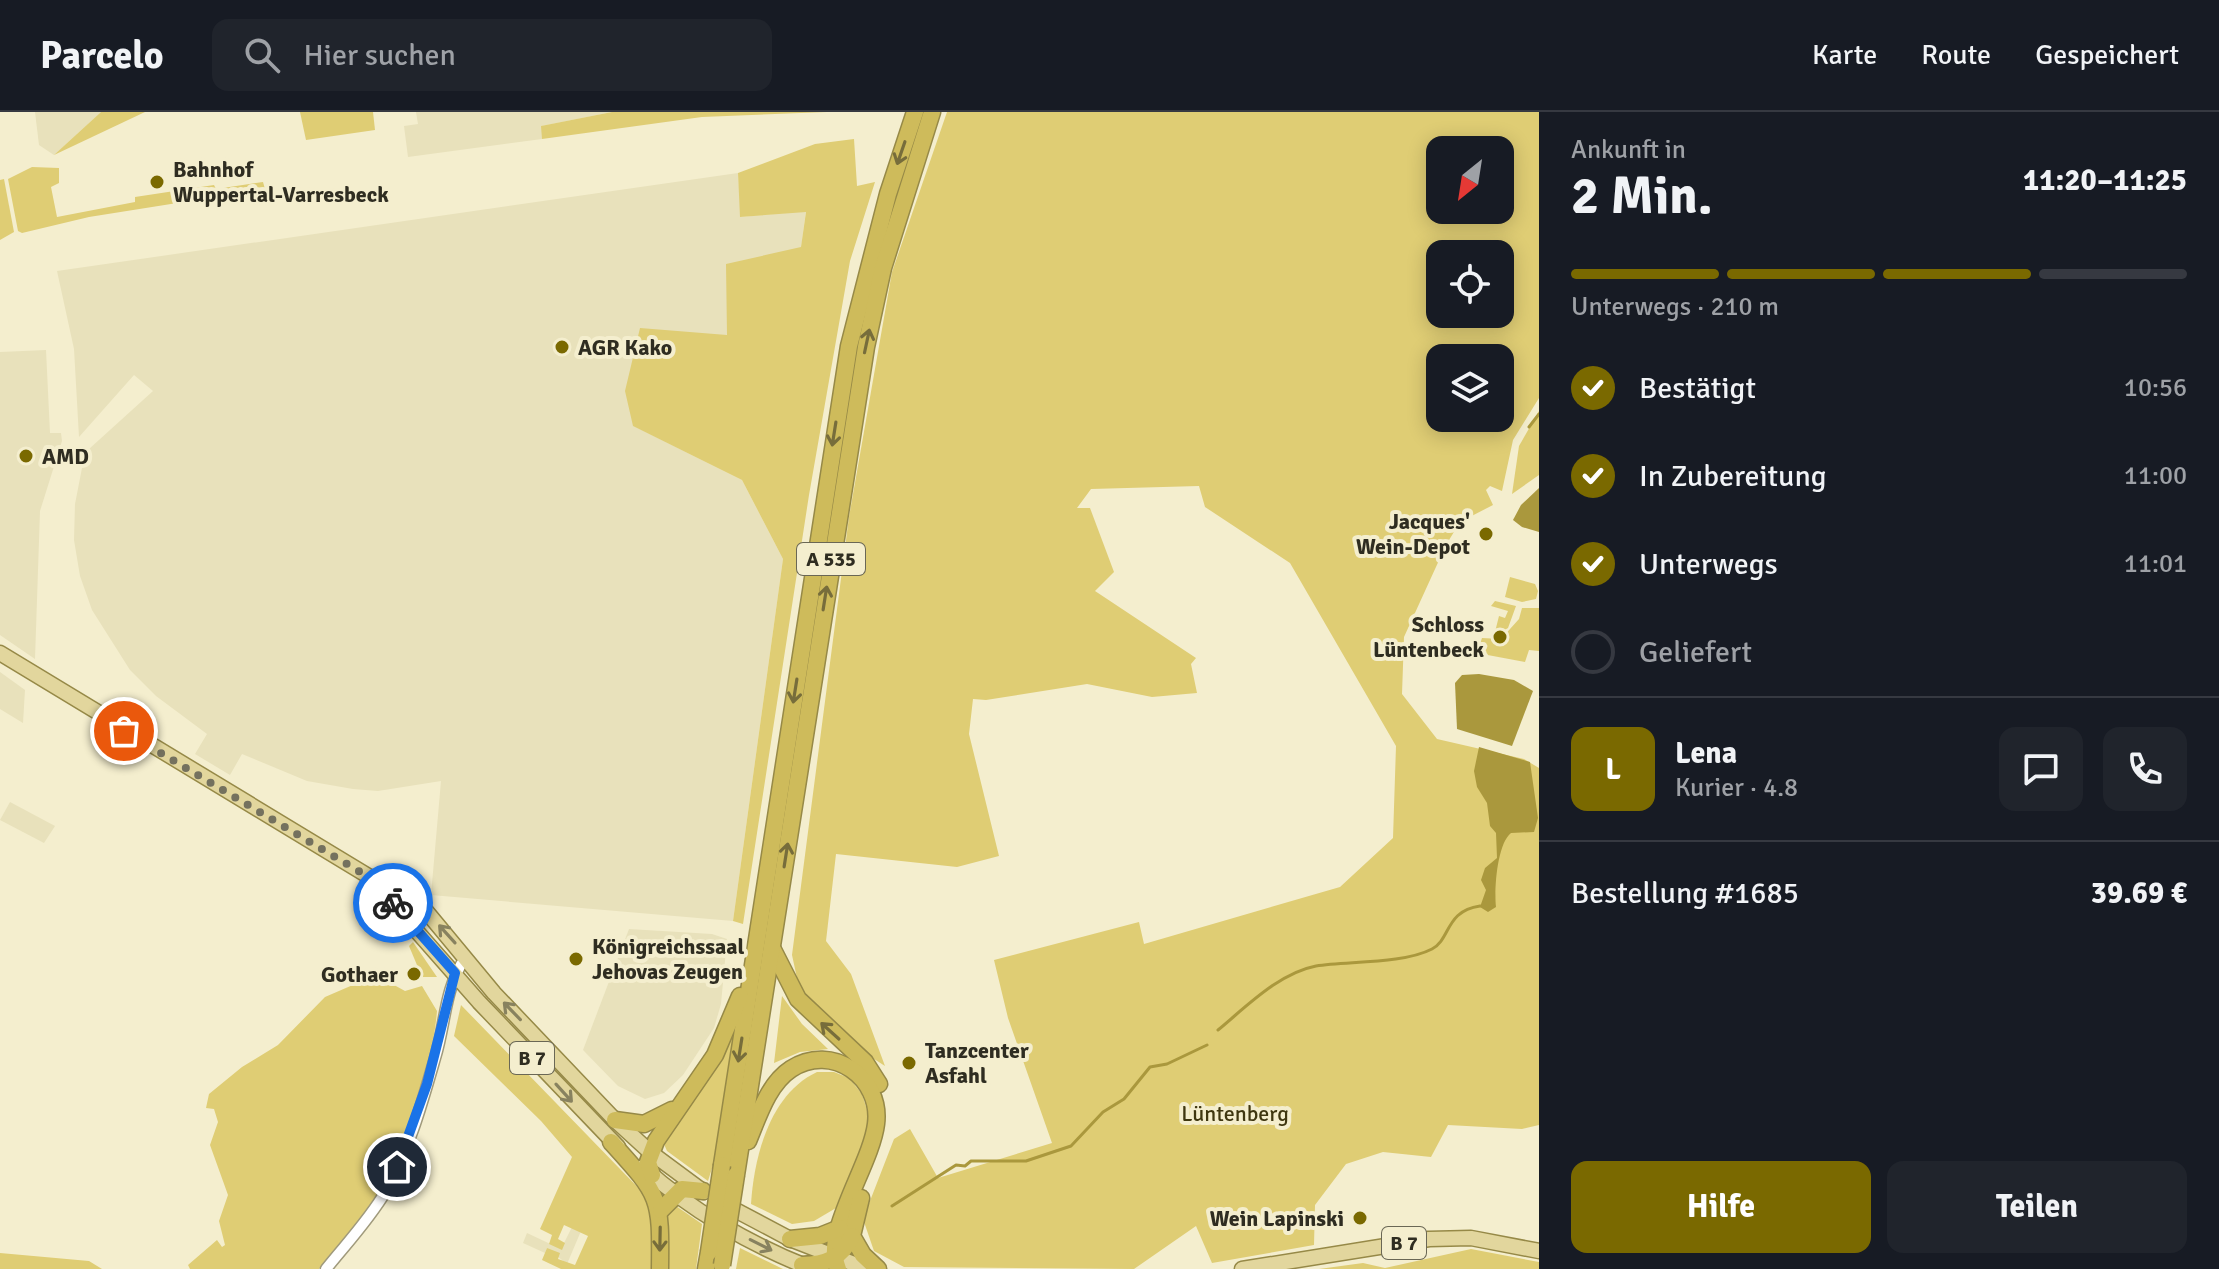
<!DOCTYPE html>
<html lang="de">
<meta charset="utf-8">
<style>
body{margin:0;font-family:Signika,sans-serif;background:#20242c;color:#f1f3f6;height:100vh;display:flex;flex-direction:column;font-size:30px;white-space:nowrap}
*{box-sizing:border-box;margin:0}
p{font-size:26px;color:#9ea1a6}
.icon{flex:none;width:44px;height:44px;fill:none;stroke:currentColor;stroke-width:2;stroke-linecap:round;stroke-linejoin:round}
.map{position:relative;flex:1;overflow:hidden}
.panel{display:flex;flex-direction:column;background:#171b24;width:680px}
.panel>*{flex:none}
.needle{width:52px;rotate:210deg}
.buttons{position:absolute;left:1426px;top:24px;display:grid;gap:16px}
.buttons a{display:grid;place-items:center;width:88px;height:88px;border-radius:16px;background:#171b24;box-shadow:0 4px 20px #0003;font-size:40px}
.pin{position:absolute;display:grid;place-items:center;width:68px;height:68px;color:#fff;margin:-34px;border:4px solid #fff;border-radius:50%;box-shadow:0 2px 8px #0007}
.courier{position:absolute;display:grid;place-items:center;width:80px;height:80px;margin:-40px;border:6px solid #1a73e8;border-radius:50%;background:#fff;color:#222;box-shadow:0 2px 10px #0007}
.overview em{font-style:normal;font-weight:700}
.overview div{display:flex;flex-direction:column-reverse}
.overview{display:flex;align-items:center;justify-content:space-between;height:136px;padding:0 32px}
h1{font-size:52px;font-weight:700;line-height:60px}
.bar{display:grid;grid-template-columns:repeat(4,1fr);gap:12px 8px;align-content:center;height:96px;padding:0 32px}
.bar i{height:10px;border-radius:6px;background:#363941}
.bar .on{background:#7a6900}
.bar p{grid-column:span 4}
.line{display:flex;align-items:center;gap:20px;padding:0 32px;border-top:2px solid #363941}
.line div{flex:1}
.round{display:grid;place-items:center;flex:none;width:84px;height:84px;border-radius:16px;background:#20242c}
ol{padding:0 32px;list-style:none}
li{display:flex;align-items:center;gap:24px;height:88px}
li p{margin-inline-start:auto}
li .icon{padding:8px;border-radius:50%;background:#7a6900;color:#fff;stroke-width:4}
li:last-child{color:#9ea1a6}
li i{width:44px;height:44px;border:4px solid #363941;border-radius:50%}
.button{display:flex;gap:16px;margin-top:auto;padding:16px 32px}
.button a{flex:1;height:92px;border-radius:16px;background:#7a6900;color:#fff;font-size:32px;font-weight:700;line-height:92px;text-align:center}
.button a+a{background:#20242c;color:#f1f3f6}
header{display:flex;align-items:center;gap:48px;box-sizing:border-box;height:112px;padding:0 40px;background:#171b24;border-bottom:2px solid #363941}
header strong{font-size:38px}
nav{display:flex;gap:44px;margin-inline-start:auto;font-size:28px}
.search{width:560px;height:72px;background:#20242c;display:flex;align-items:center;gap:20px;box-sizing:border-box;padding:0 28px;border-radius:16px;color:#9ea1a6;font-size:30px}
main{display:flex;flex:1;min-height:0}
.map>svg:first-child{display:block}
</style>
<header>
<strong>Parcelo</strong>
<div class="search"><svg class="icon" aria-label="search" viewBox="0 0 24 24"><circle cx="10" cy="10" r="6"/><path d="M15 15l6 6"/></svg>Hier suchen</div>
<nav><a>Karte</a><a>Route</a><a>Gespeichert</a></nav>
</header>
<main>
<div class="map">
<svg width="1539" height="1157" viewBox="0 0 1539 1157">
<rect width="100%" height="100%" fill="#f4eece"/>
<g fill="#e8e1bb">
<path d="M35,0H101L54,43L39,33Z"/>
<path d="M416,0H612L542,14V27L408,45L404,14L418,12Z"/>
<path d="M738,61L741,105L806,99L801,136L728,223L634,314L742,368L783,447L733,809L431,783L441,669L378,679L353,677L307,669L242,642L230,663L195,642L207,622L156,584L130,558L92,498L80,464L74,428L75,392L82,356L89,337L153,279L134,263L79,325L74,237L57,159Z"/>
<path d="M46,238L50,321H61L62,329L40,399L35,547L0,523V240Z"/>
<path d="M0,560L25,578L23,611L0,597Z"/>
<path d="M10,690L55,714L44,731L0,708Z"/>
<path d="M629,817L712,822L727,827L721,892L714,916L683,963L664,981L645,987L618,974L583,938Z"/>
<path d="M572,1115L581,1119L567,1152L547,1136L545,1141L523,1131L527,1121L561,1137Z"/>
</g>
<g fill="#dfcd74" fill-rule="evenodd">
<path d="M101,0H145L54,43Z"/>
<path d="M300,0H373L375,18L306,28Z"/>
<path d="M612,0H827L702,5L542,27L541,14Z"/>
<path d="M947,0H1539V286L1513,328L1502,379L1490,374L1486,378L1493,393L1460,410L1446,433L1404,525L1402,582L1437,627L1524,647L1539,656V1013L1522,1017L1448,1013L1431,1045L1383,1040L1346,1052L1315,1093L1314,1133L1212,1151L1196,1114L1134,1157L904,1155L874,1139L863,1107L894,1027L910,1017L938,1066L1052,1031L1008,906L994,848L1139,810L1144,832L1340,775L1393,726L1396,634L1290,451L1205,395L1199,374L1091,377L1077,396H1090L1114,460L1095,479L1196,546L1191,552L1197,581L1152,585L1087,572L986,588L973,587L969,622L999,744L957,755L836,742L826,829L851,862L885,954L857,936L800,880L792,843L849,405L892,160ZM1440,38H1500V98H1440ZM1440,142H1500V202H1440ZM1440,246H1500V306H1440Z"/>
<path d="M854,27L857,74L875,70L850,149L809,383L743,812L733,809L783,447L742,368L633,314L625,279L640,216L727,223L726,152L801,135L806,100L740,105L738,61L815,32Z"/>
<path d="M32,55L59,56V71L51,75L57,105L135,90V85L214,73L216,77L263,70L265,77L89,105L22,121L18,119L8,67Z"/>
<path d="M4,67L14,120L0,128V68Z"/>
<path d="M1539,299V363L1512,382L1519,334Z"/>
<path d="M1510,465L1535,472L1538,479L1536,487L1522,490L1505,485Z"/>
<path d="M1495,489L1516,494L1508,516L1494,524L1499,504L1505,506L1508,499L1491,494Z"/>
<path d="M1522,496H1539V539L1529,538L1525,550L1477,541L1482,526L1501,527L1519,507Z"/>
<path d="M413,830L437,865H422L409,834Z"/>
<path d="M376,863L405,879L422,874L437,899C433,951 404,1047 373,1090C357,1113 337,1135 319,1157H190L188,1153L217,1128L222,1135L225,1133L219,1109L228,1083L210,1033L218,1010L214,997L206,996L209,982L242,955L278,933L325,885Z"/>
<path d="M782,884L802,912L828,937L800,940L774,951Z"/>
<path d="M461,893L653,1091L657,1157H561L542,1148L547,1136L560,1141L558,1147L575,1153L588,1124L564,1113L558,1127L565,1131L562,1138L549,1132L552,1123L540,1117L572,1045L541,1009L454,924Z"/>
<path d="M734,920L714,1050L708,1069L667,1039L663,1030Z"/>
<path d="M817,960H834L849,966L862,982L871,1011L836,1096L814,1109L792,1112L751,1092C754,1044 770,982 817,960Z"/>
<path d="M676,1094L702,1112L696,1157H666V1104Z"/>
<path d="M740,1136L783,1157H736Z"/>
<path d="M1471,1137L1539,1150V1157H1319L1363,1151L1385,1156Z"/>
<path d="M0,1141L89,1149L102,1157H0Z"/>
</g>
<g fill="#aa983d">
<path d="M1539,376V420L1522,415L1513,408L1521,393Z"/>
<path d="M1479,562L1514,568L1533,579L1512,634L1457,617L1455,571L1462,563Z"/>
<path d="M1479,635L1530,650L1538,706L1534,720L1511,721C1497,732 1494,778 1496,795L1488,800L1480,795L1486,778L1481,768L1485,756L1497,746L1496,721L1490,714L1487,691L1477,675L1474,659Z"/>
</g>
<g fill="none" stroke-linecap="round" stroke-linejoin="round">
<g stroke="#aa983d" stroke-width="3">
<path d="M1529,315L1539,302"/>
<path d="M1218,918C1246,895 1279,861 1316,854C1348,849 1403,852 1432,837C1451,827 1445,799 1480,794"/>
<path d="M892,1094L956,1053L965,1054L971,1049H1026L1071,1034L1103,1000L1124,987L1150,955L1167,952L1207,933"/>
</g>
<defs>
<path id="tertiary" d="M326,1157C346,1132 369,1108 386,1079C409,1038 422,991 435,946C446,910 444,878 465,846"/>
<g id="primary">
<path d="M0,541L426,799L494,881L615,1008L650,1040L704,1080"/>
<path d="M377,774L479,890L618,1035"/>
<path d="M643,1055C690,1098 751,1133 810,1156"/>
<path d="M722,1091L790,1127L867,1157"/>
<path d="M1242,1157L1429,1127L1471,1126L1539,1139"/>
</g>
<g id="motorway">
<path d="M772,836L798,887L865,950L879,972"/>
<path d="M615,1008L644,1012L672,998"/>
<path d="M748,1029C758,1005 768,972 791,957C832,930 882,966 876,1012C871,1053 822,1121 838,1157"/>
<path d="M611,1030C660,1084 661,1084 660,1157"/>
<path d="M722,1053L849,234L888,82L915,0"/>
<path d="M652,1063L648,1050L656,1029L715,943L740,884"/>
<path d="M736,1063L866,235L883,156L932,0"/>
<path d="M861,1086L852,1124L863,1143L878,1157"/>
<path d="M661,1098L682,1077L703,1079"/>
<path d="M790,1127L820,1124L840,1116"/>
<path d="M802,1153C826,1152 841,1147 852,1124"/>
<path d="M706,1157L709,1140"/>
</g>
</defs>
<use href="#tertiary" stroke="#a09a7c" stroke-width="13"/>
<use href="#primary" stroke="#968947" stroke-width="17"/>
<use href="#motorway" stroke="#968947" stroke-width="19"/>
<use href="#tertiary" stroke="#fff" stroke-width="10"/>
<use href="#primary" stroke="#e2d69d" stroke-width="14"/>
<use href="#motorway" stroke="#cebb5b" stroke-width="16"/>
<defs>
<g id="motorway-bridge">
<path d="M709,1140L722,1053"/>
<path d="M722,1153L736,1063"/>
</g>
</defs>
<use href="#motorway-bridge" stroke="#968947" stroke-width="19" stroke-linecap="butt"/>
<use href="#motorway-bridge" stroke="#cebb5b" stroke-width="16"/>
</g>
<defs><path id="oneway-shaft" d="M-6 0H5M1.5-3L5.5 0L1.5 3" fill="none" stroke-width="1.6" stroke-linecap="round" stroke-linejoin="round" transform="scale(2)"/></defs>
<g stroke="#776d3b">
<use href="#oneway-shaft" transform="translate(901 41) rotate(109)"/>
<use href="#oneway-shaft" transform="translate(867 229) rotate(-78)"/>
<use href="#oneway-shaft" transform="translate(834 322) rotate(99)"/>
<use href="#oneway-shaft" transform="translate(825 486) rotate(-81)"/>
<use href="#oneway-shaft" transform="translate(795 579) rotate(99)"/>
<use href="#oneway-shaft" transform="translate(786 743) rotate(-81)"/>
<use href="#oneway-shaft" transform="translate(830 919) rotate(-138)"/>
<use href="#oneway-shaft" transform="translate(740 938) rotate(99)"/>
<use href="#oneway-shaft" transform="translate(660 1127) rotate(91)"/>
</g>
<g stroke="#88825f">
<use href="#oneway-shaft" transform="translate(447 822) rotate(-132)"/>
<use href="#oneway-shaft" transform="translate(512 899) rotate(-134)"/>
<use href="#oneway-shaft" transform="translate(564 981) rotate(48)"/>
<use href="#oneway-shaft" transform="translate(761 1133) rotate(27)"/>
</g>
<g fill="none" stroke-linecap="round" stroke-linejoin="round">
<path stroke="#74715e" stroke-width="8" stroke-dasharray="0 14.4" d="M124,619L362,761L393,791"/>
<path stroke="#1a73e8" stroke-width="10" d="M393,791L455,861L427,972L397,1055"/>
</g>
<g fill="#7a6900" stroke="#f4eece" stroke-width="3">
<circle cx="157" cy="70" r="8"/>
<circle cx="562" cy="235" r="8"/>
<circle cx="26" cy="344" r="8"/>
<circle cx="1486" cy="422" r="8"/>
<circle cx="1500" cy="525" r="8"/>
<circle cx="576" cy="847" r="8"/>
<circle cx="414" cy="862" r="8"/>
<circle cx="909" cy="951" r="8"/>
<circle cx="1360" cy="1106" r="8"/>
</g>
<g text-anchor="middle" stroke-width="8" stroke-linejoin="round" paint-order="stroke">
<g fill="#f4eece" stroke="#6a6755" stroke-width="2">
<rect x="797" y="431" width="68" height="32" rx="6"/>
<rect x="510" y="930" width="44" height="32" rx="6"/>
<rect x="1382" y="1115" width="44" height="32" rx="6"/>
</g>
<g font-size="20" font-weight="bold" fill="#2f2d21">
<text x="831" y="454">A 535</text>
<text x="532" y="953">B 7</text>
<text x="1404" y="1138">B 7</text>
</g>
<g font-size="22" font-weight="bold" fill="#2f2d21" stroke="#f4eece" text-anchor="start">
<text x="173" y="65">Bahnhof<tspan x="173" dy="25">Wuppertal-Varresbeck</tspan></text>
<text x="578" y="243">AGR Kako</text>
<text x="42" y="352">AMD</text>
<text x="1470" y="417" text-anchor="end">Jacques'<tspan x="1470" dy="25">Wein-Depot</tspan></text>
<text x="1484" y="520" text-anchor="end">Schloss<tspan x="1484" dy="25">Lüntenbeck</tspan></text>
<text x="592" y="842">Königreichssaal<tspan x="592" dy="25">Jehovas Zeugen</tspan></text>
<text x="398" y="870" text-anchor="end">Gothaer</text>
<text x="925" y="946">Tanzcenter<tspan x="925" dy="25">Asfahl</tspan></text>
<text x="1344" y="1114" text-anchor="end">Wein Lapinski</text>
</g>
<g font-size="22" fill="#3f3710" stroke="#f4eece">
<text x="1235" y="1009">Lüntenberg</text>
</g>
</g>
</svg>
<div class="buttons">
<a><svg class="needle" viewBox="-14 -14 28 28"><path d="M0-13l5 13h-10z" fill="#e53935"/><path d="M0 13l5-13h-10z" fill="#9ea1a6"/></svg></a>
<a><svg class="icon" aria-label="locate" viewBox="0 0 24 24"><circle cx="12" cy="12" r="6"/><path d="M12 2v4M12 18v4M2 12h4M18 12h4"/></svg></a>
<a><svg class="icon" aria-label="layers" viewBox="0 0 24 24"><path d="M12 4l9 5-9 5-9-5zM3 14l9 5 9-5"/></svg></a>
</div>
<div class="pin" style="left:124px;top:619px;background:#ea580c"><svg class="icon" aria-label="bag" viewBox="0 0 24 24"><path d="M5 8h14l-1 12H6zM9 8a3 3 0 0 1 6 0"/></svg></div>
<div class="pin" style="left:397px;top:1055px;background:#1f2937"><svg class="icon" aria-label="home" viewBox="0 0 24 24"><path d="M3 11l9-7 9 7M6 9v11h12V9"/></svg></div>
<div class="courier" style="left:393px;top:791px"><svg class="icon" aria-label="bike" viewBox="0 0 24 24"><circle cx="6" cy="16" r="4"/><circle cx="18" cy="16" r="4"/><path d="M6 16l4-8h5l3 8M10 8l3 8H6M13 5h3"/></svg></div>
</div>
<section class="panel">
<div class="overview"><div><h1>2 Min.</h1><p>Ankunft in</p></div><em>11:20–11:25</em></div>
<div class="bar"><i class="on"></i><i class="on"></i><i class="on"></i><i></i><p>Unterwegs · 210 m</p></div>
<ol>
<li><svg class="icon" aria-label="check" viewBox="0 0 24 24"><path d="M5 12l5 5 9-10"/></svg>Bestätigt<p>10:56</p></li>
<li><svg class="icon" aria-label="check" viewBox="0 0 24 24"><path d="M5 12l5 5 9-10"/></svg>In Zubereitung<p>11:00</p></li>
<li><svg class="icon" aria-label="check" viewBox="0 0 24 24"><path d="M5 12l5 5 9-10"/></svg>Unterwegs<p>11:01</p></li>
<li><i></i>Geliefert</li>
</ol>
<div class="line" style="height:144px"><b class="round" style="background:#7a6900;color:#fff">L</b><div><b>Lena</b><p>Kurier · 4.8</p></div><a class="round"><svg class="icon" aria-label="chat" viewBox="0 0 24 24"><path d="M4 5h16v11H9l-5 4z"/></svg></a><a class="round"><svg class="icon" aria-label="phone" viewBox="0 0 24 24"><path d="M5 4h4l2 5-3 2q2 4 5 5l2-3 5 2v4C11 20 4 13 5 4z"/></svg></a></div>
<div class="line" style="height:104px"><div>Bestellung #1685</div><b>39.69 €</b></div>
<div class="button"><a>Hilfe</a><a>Teilen</a></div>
</section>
</main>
